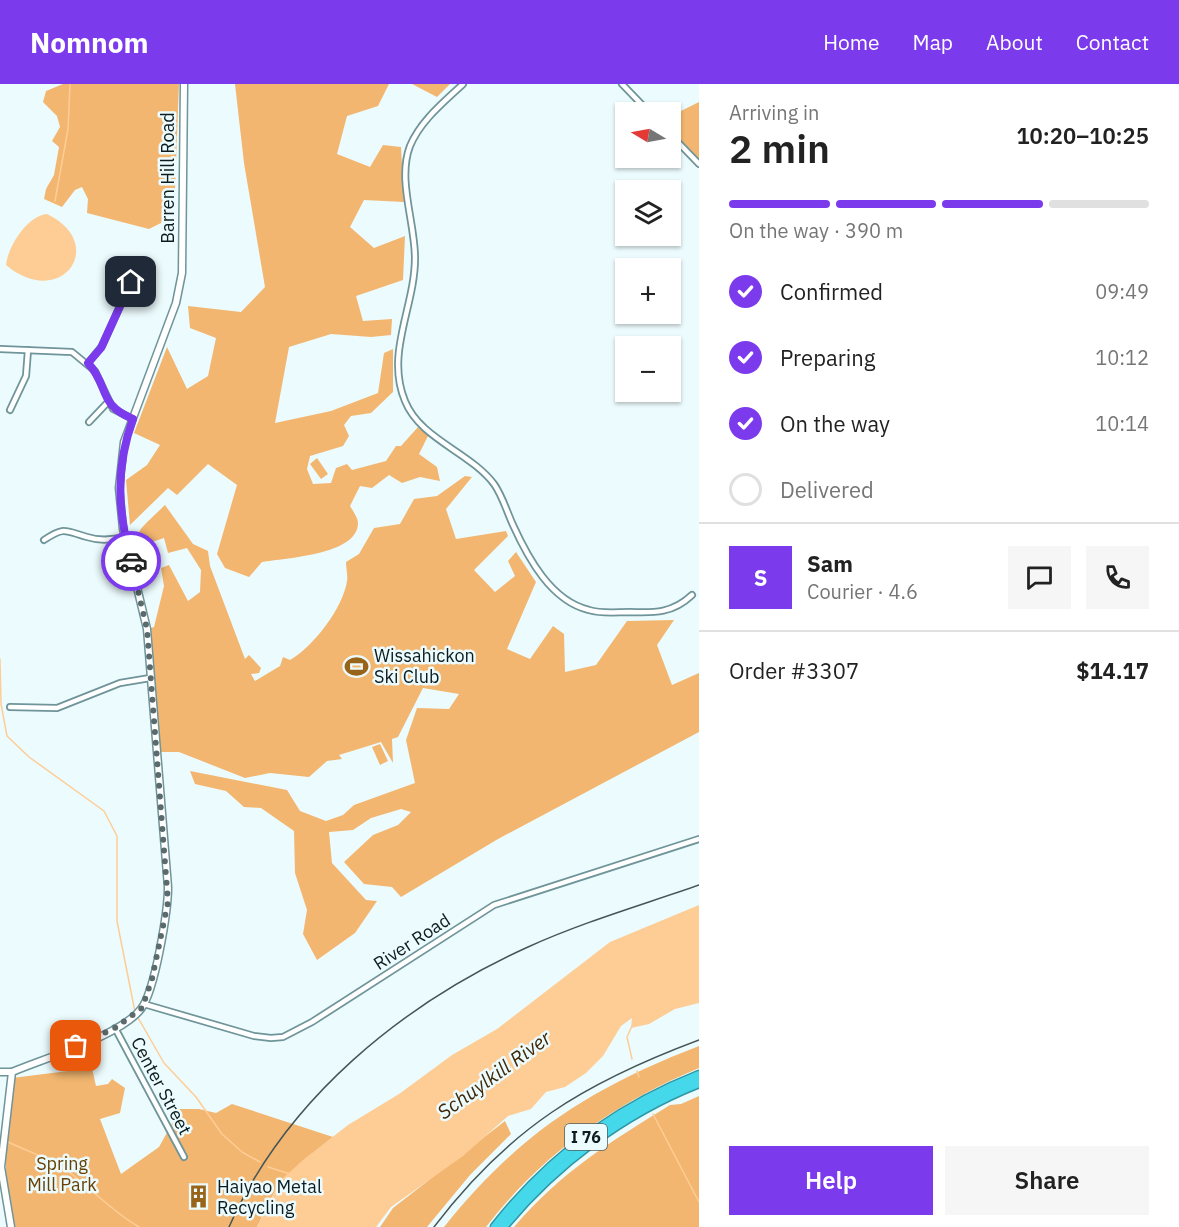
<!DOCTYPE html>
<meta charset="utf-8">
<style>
body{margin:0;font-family:"IBM Plex Sans",sans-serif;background:#f6f6f6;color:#222;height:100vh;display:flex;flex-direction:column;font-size:22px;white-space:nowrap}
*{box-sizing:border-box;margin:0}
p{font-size:20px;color:#767676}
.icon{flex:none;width:33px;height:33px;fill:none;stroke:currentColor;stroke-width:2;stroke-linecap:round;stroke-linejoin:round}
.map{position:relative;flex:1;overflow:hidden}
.panel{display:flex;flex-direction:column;background:#fff;width:480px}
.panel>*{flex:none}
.needle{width:39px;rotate:280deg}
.buttons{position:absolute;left:615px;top:18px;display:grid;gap:12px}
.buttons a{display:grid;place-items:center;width:66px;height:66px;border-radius:0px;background:#fff;box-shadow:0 2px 4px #0004;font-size:30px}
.pin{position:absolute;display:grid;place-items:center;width:51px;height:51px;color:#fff;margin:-26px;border-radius:12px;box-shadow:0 3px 9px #0006}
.courier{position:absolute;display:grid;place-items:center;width:60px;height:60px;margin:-30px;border:4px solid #7c3aed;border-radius:50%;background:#fff;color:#222;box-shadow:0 2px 8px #0007}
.headline em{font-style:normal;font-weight:600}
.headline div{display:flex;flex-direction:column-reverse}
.headline{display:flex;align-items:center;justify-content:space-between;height:102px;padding:0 30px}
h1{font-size:39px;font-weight:600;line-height:45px}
.bar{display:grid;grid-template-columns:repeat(4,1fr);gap:9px 6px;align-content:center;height:72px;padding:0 30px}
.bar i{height:8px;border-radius:4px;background:#e0e0e0}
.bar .selected{background:#7c3aed}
.bar p{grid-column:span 4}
.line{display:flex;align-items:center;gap:15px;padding:0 30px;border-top:2px solid #e0e0e0}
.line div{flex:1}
.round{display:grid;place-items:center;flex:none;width:63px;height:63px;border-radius:0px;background:#f6f6f6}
ol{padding:0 30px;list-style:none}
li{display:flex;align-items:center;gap:18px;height:66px}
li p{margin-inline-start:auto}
li .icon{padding:6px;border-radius:50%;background:#7c3aed;color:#fff;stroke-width:4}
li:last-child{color:#767676}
li i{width:33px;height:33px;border:3px solid #e0e0e0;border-radius:50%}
.action{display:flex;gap:12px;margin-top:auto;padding:12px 30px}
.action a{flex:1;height:69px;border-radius:0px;background:#7c3aed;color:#fff;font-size:24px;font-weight:600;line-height:69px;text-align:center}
.action a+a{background:#f6f6f6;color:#222}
header{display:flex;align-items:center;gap:36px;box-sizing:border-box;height:84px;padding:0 30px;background:#7c3aed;color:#fff}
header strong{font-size:28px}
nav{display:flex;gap:33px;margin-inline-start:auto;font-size:21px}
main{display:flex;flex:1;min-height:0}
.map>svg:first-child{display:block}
</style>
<header>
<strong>Nomnom</strong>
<nav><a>Home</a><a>Map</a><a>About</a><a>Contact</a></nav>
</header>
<main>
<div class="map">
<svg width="699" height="1143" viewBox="0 0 699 1143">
<rect width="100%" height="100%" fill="#ecfbfd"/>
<g fill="#f2b670">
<path d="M63,0H179L175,106L161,139L149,145L87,129L88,115L82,103L75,106L62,123L44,115L46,105L54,91L59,63L52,57L60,43L57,32L43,18L46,7Z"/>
<path d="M235,0H389L378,22L347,32L337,70L370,83L383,61L401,63L404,118L364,116L350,143L374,164L405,152L403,196L356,212L363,237L392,235L391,251L371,253L331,250L289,263L275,339L331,327L378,309L384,269L393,265V308L371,329L351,332L344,341L349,352L343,362L310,372L307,385L313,400L331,399L336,384L347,380L352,386L386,377L396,362H401L418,343L429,350L419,370L437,383L440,397L420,393L402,399L389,391L372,404L360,402L350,422C353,427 358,434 358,439C358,471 285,474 262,478L249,493L225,484L217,470L237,401L208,380L177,411L168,404L130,441L126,396L147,381L160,361L134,349L167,263L187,305L208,292L216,254L190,244L188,222L241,228L265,203L244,79Z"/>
<path d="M412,0H450L437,13Z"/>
<path d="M699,18V75L670,46L671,32Z"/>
<path d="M317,374L328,390L321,395L310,380Z"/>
<path d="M465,392L472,393L446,425L456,455L506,447L508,452L474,486L495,508L515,492L508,477L516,468L536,498L507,565L530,575L553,542L564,550L565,588L596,581L627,537L674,536L657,561L672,601L699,589V648L498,755L401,813L392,803L364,800L344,778L373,751L398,741L411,728L401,725L371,734L353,746L329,748L332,779L366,816L377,817L355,849L317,876L303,850L307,826L295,789L294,747L261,724L244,723L226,707L195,700L190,687L287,706L300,727L326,737L343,731L354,721L415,699L406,656L417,624L449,625L459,610L423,604L398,653L392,655L393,679L381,658L339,671L342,675L327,677L309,693L270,689L245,694L179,668H156L151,544L154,543L164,502L161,484L169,481L188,517L200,508L201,486L187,464L168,469L164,454L140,462L143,483H137C130,447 141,445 165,421L193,460L208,467L210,482L245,575L249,571L261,584L259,589L251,590L255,597L280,582L283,573L290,576C313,563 343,524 347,497C348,492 346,484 346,478L359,470L374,444L400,440L414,415L437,412Z"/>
<path d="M380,660L388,677L380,681L372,663Z"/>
<path d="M699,962V984C615,1019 542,1070 486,1143H444C517,1051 590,1004 699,962Z"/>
<path d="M92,984L96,1002L108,1000L112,995L125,1004L120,1029L100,1035L121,1090L159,1063L180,1025H199L216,1029L232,1020L333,1053L280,1097L257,1143H15C0,1101 7,1040 12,994Z"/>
<path d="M699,1012V1143H514C562,1087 609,1059 670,1021L681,1020Z"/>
<path d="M505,1037L511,1050L470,1091L427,1143H380L393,1124Z"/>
</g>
<g fill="#fecd95">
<path d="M47,130C109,160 61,227 6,181C8,162 27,132 47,130Z"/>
<path d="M699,821V919L675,925L649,940L631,944L632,934L621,942L603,972L586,989L565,1003L546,1008L531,1025L508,1032L463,1072L391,1123L376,1143H257L280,1097L303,1076L348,1041L399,1010L452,971L497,945L610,858Z"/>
</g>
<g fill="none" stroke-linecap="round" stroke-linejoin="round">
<g stroke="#fecd95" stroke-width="1.5">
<path d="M55,117L68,45L70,0"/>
<path d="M0,575L1,620L7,652L29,673L104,727L117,752V837L135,928"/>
<path d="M137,932L164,979L196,1013L222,1050L242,1068L260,1078"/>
<path d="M632,975L627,953L632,942"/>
<path d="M637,987L639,993"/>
<path d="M653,1030L699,1118"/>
<path d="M6,1057C28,1068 54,1075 73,1091C96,1109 113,1128 139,1143"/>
<path d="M268,1083L290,1090"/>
</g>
<defs>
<g id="street">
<path d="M463,0C444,18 421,36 410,62C397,96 415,138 415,174C415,223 385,269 405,317C420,355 470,368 494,400C502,411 507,428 513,441C528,474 551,517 589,526C602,530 617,528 630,528C655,529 673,529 692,511"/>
<path d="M622,0L649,28"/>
<path d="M670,50L699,80"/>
<path d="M0,265L72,268L95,287L113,325L133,335"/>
<path d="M88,279L102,262L131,198"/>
<path d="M10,326L26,292L28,266"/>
<path d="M89,338L108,318"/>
<path d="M44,456C65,442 65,447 87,453C100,457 111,456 125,453"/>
<path d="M10,623L57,624L120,599L150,594"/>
<path d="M144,920L254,952L271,954L283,953L312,938L494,821L699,755"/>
<path d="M115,944L184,1073"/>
</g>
<g id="secondary">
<path d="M0,988H12C45,974 120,952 141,925C155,907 168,827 168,803L147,545L123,445L119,404L124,358L176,219L182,189L184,0"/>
<path d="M11,1143L1,1083L12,988"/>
</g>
<g id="highway">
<path d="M495,1143C548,1075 618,1023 699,991"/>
<path d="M503,1143C555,1080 623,1029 699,999"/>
</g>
</defs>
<use href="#street" stroke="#6f9499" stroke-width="8"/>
<use href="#secondary" stroke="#6f9499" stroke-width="9"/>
<use href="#highway" stroke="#3196a3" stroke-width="11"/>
<use href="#street" stroke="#fff" stroke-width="4.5"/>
<use href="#secondary" stroke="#fff" stroke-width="6"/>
<use href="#highway" stroke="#44d8ea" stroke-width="8"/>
<g stroke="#465557" stroke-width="1.5">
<path d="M229,1143C286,1015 402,920 528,863C583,838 642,821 699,801"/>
<path d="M434,1143C509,1044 584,999 699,956"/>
</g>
</g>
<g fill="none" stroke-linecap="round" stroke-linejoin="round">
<path stroke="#5b6a6c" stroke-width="6" stroke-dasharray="0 10.8" d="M76,962L115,944L142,924L152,895L168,818L147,545L131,477"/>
<path stroke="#7c3aed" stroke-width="8" d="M131,198L101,264L88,279C110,303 97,320 133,335C115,384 118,428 131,477"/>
</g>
<defs>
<symbol id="stadium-bare" viewBox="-9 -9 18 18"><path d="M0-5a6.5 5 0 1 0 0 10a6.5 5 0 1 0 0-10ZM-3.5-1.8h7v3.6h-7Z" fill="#98641a" stroke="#ecfbfd" stroke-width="2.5" paint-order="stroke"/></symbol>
<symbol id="building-bare" viewBox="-9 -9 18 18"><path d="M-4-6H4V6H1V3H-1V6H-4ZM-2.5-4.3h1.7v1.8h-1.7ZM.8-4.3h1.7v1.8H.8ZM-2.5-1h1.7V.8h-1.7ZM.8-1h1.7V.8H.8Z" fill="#98641a" stroke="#ecfbfd" stroke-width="2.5" paint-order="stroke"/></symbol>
</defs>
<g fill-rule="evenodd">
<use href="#stadium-bare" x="340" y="566" width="33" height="33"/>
<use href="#building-bare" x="182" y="1096" width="33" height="33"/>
</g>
<g text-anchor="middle" stroke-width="5" stroke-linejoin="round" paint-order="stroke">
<rect fill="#ecfbfd" stroke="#505f61" stroke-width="1.5" x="565" y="1040" width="42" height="26" rx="4.5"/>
<g font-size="16" font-weight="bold" fill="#0d1c1e">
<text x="586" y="1059">I 76</text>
</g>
<g font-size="18" fill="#0d1c1e" stroke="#ecfbfd">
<text transform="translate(168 94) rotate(-90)" y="6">Barren Hill Road</text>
<text transform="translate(412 858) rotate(-33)" y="6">River Road</text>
<text transform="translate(161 1002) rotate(62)" y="6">Center Street</text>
</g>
<g font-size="18" fill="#0d1c1e" stroke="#ecfbfd" text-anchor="start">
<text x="374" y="578">Wissahickon<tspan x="374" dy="21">Ski Club</tspan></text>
<text x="217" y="1109">Haiyao Metal<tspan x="217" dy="21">Recycling</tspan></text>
</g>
<g font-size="18" fill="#684105" stroke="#ecfbfd">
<text x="62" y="1086">Spring<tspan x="62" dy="21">Mill Park</tspan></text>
</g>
<g font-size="20" font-style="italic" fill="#3f2707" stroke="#ecfbfd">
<text transform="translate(494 991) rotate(-36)" y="7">Schuylkill River</text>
</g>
</g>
</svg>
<div class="buttons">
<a><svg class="needle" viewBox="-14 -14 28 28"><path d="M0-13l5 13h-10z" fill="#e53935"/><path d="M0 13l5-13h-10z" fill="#767676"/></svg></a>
<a><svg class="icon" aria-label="layers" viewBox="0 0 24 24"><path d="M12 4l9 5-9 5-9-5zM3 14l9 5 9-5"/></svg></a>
<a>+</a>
<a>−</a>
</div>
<div class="pin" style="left:76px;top:962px;background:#ea580c"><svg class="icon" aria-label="bag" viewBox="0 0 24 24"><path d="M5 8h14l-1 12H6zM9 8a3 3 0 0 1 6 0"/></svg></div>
<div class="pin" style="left:131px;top:198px;background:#1f2937"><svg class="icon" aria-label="home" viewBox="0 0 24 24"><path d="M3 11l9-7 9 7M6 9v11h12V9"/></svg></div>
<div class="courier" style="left:131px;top:477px"><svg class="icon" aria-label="car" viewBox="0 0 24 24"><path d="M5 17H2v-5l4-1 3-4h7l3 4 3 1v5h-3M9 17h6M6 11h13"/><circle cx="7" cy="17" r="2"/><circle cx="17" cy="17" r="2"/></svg></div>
</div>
<section class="panel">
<div class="headline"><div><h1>2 min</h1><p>Arriving in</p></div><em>10:20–10:25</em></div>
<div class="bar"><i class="selected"></i><i class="selected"></i><i class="selected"></i><i></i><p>On the way · 390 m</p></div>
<ol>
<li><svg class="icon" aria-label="check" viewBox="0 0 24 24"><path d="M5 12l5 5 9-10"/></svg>Confirmed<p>09:49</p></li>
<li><svg class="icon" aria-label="check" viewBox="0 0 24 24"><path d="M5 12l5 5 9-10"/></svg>Preparing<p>10:12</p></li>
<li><svg class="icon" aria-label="check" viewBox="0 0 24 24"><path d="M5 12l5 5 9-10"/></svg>On the way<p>10:14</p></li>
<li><i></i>Delivered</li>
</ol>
<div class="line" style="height:108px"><b class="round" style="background:#7c3aed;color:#fff">S</b><div><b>Sam</b><p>Courier · 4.6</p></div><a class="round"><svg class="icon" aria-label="chat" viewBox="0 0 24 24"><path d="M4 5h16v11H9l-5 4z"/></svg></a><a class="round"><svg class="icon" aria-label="phone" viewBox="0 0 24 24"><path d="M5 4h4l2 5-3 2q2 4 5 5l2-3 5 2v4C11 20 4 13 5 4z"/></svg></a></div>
<div class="line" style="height:78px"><div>Order #3307</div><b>$14.17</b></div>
<div class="action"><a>Help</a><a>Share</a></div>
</section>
</main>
